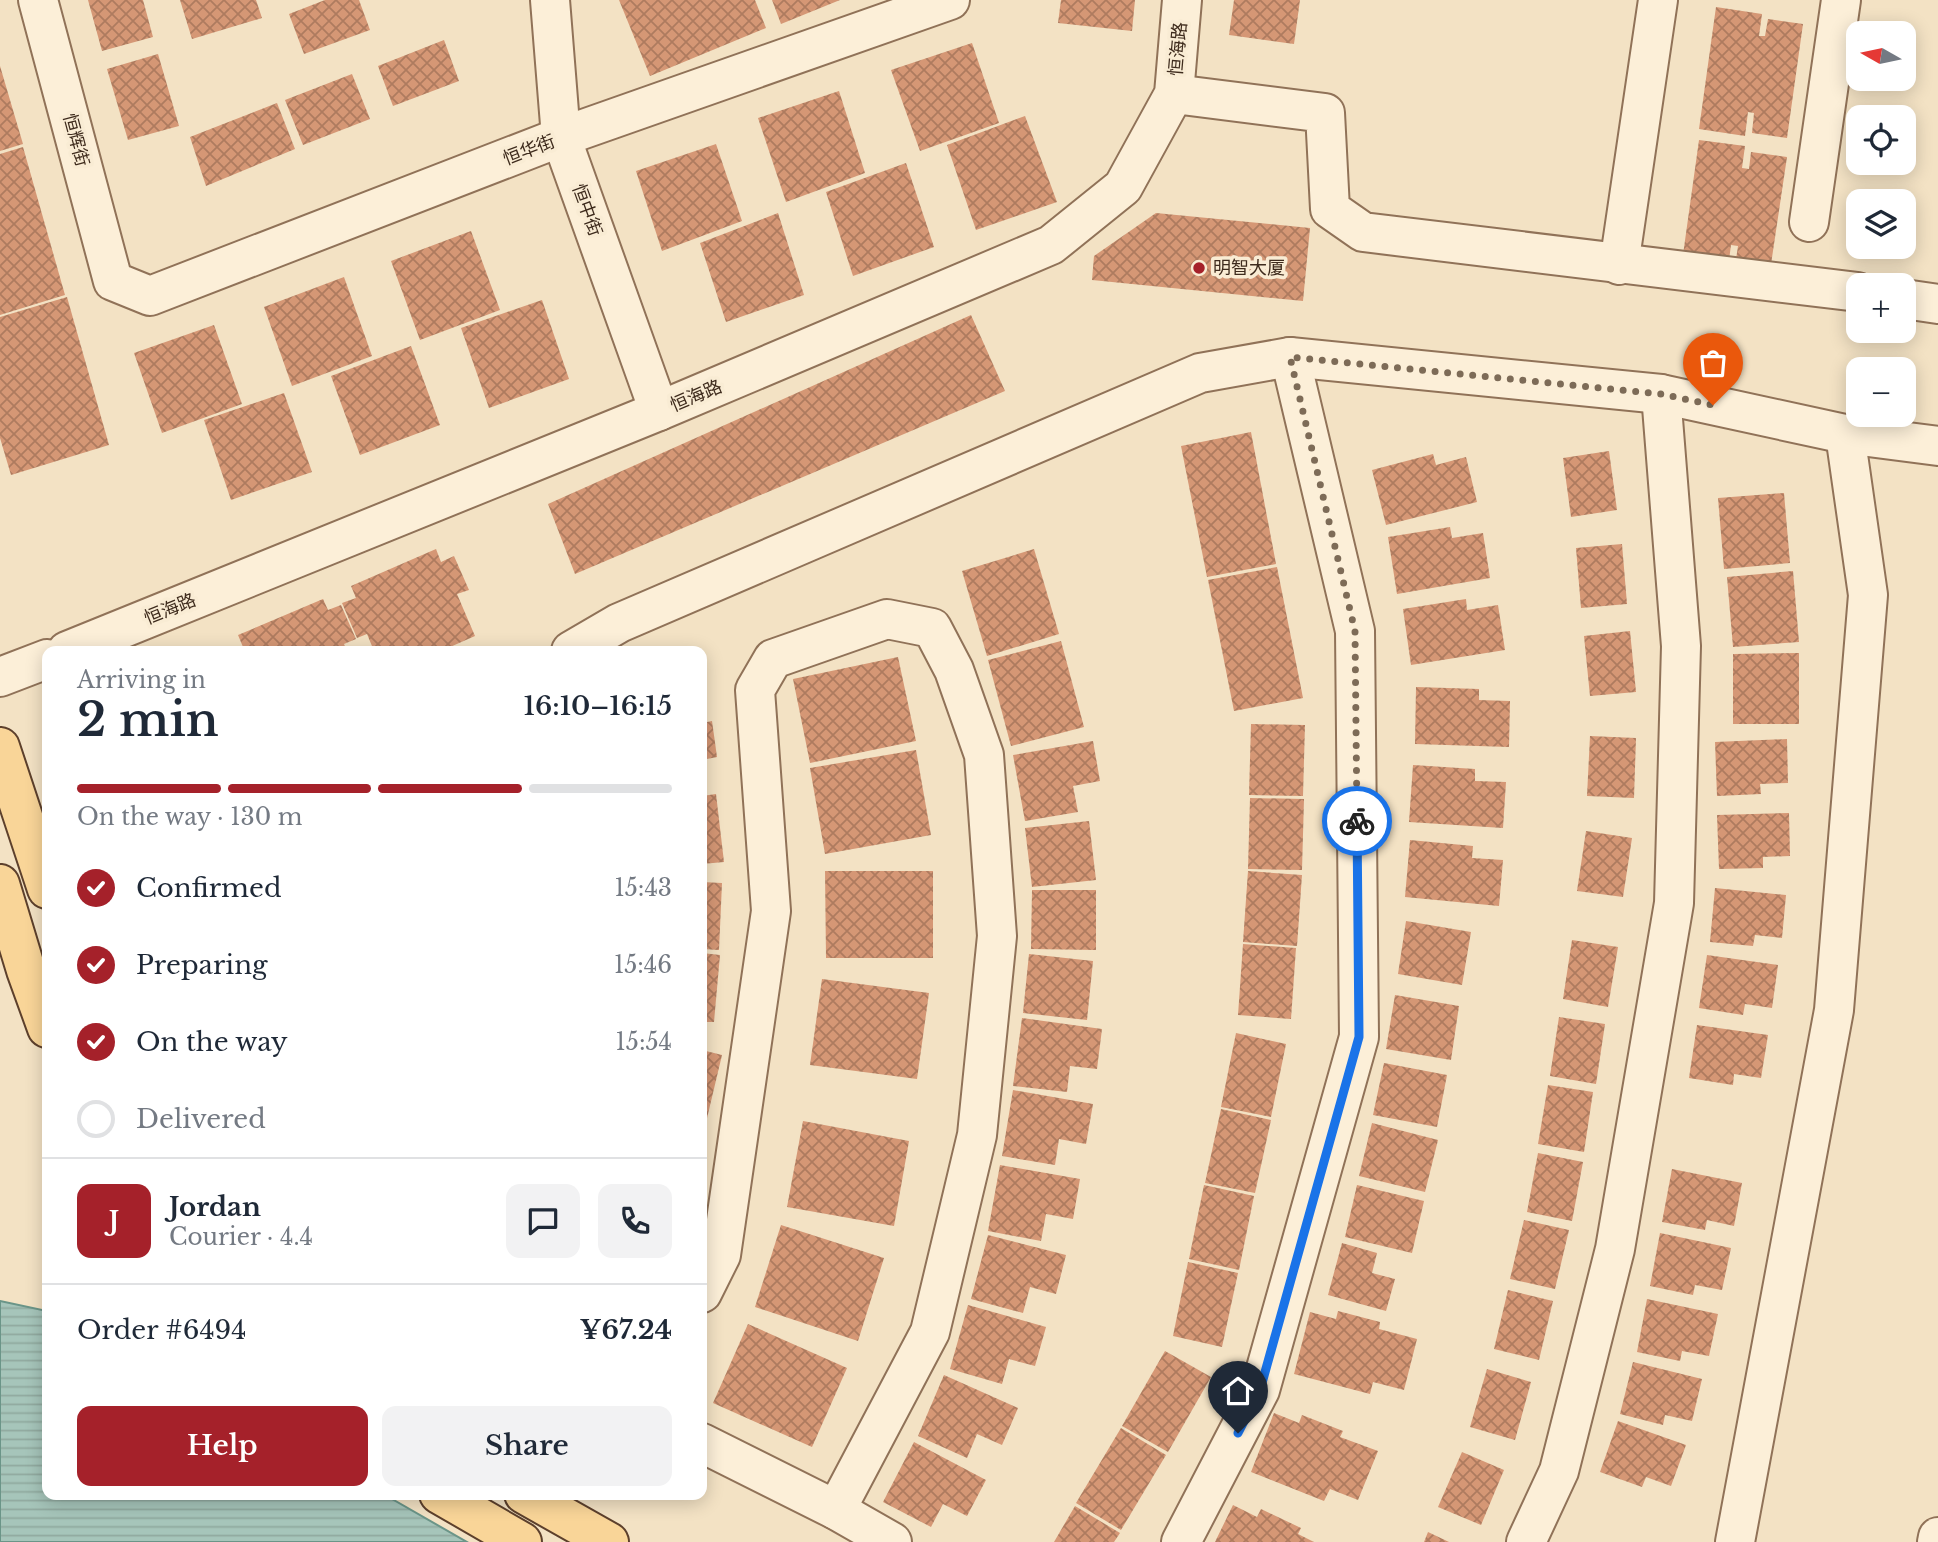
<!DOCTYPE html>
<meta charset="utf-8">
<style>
body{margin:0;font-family:"Libre Baskerville","Noto Sans SC",serif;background:#f2f2f3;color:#1f2937;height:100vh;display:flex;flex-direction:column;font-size:26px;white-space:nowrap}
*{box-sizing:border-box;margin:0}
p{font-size:23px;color:#747a83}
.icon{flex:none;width:38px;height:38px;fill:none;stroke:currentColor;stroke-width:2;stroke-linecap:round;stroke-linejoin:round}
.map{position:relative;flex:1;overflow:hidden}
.side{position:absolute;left:42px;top:646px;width:665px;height:854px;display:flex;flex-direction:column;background:#fff;border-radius:14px;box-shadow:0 4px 18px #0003}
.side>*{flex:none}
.needle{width:46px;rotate:279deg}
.tools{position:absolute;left:1846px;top:21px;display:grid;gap:14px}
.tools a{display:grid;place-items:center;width:70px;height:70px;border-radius:14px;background:#fff;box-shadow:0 4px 18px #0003;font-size:35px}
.pin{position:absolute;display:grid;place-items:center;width:60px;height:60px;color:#fff;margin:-72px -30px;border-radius:50% 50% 50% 0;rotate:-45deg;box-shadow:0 0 7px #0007}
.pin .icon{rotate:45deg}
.courier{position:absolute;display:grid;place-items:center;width:70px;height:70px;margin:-35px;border:5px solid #1a73e8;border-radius:50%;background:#fff;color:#222;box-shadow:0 2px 9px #0007}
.overview em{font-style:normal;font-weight:600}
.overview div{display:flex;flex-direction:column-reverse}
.overview{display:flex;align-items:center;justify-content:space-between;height:119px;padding:0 35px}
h1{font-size:46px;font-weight:600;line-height:52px}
.bar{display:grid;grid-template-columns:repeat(4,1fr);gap:10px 7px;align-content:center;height:84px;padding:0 35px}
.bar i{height:9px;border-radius:5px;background:#e0e1e3}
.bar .on{background:#a5212a}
.bar p{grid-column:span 4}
.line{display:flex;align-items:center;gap:18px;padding:0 35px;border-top:2px solid #e0e1e3}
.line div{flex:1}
.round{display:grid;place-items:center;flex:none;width:74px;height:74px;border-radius:14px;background:#f2f2f3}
ol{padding:0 35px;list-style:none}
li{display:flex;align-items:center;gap:21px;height:77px}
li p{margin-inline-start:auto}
li .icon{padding:7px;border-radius:50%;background:#a5212a;color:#fff;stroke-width:4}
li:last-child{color:#747a83}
li i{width:38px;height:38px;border:4px solid #e0e1e3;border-radius:50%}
.primary-button{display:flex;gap:14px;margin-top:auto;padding:14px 35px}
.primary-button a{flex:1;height:80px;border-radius:14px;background:#a5212a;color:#fff;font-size:28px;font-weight:600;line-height:80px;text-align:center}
.primary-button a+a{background:#f2f2f3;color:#1f2937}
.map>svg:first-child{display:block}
</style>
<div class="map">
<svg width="1938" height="1542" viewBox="0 0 1938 1542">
<defs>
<pattern id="water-rules" width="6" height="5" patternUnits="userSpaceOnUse" patternTransform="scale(1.75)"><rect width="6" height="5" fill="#a6c5ba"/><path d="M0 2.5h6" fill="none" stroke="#90a99f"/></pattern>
<pattern id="building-cross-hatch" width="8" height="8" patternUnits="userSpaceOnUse" patternTransform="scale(1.75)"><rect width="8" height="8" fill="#d59775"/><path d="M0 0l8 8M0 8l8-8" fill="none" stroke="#ae7b5f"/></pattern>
</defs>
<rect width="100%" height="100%" fill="#f3e2c4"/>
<path fill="url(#water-rules)" stroke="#6b9588" stroke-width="2" d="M0,1301L47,1311V1494L385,1495L467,1542H0Z"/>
<g fill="url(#building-cross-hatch)">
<path d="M88,0H143L153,37L102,51Z"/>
<path d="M180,0H256L262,18L192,39Z"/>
<path d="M325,0H359L370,30L304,54L289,14Z"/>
<path d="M619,0H755L766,28L650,76Z"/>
<path d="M772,0H840L781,24Z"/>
<path d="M1061,0H1135L1132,31L1058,23Z"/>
<path d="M1234,0H1300L1294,44L1229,35Z"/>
<path d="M1716,7L1762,14L1759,36H1765L1768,19L1803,24L1787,138L1752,133L1754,113L1748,112L1745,136L1699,129Z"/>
<path d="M444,40L459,81L393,106L378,66Z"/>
<path d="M972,43L999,123L920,151L891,70Z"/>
<path d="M158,54L179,126L128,140L107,69Z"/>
<path d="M0,66L23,144L0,151Z"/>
<path d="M352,74L370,119L303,145L285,100Z"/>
<path d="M839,91L865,173L786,202L758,118Z"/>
<path d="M277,103L295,149L206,186L190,137Z"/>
<path d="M1025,116L1057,202L976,230L947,145Z"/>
<path d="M1699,140L1745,146L1742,168L1749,169L1751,152L1787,157L1770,271L1735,266L1738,246L1731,245L1728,268L1682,262Z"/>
<path d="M716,144L742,221L662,251L636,171Z"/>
<path d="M23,147L65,295L0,315V154Z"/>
<path d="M906,163L934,247L853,276L826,192Z"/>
<path d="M778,213L804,295L726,322L700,243Z"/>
<path d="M1156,213L1310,228L1303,301L1092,280L1094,256Z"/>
<path d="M471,231L500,310L420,340L391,261Z"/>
<path d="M344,277L372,356L292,386L264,307Z"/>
<path d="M67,297L109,445L11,475L0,438V317Z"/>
<path d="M542,300L569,379L489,408L461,328Z"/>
<path d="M971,315L1005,391L575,574L548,504Z"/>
<path d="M214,325L242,404L162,433L134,353Z"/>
<path d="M411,346L440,425L360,455L331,376Z"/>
<path d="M284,393L312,472L231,500L204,420Z"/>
<path d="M1251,432L1276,564L1207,577L1181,446Z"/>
<path d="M1609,451L1617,510L1571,517L1563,458Z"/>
<path d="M1433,454L1436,465L1466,457L1477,502L1386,525L1372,470Z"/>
<path d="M1784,493L1790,563L1724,569L1718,498Z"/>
<path d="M1450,527L1452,538L1483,533L1490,578L1397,594L1388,537Z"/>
<path d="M1622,544L1627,604L1581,608L1576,548Z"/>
<path d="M436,549L441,562L454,556L469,590L457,594L475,636L441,651H374L367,634L357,638L342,603L356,598L351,586Z"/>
<path d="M1034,549L1059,634L987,656L962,571Z"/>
<path d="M1277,567L1303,698L1234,711L1208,580Z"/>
<path d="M1793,571L1799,642L1733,647L1727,577Z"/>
<path d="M323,599L328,610L341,605L356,639L344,644L347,651H234L243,647L238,635Z"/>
<path d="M1466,599L1467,610L1498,605L1505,650L1411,665L1403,609Z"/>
<path d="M1630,631L1636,692L1590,696L1584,636Z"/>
<path d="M1061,641L1084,727L1011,746L988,660Z"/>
<path d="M1799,653V724H1733V654Z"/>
<path d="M898,657L916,741L810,763L793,679Z"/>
<path d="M1416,687L1479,689V700L1510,701L1509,747L1415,744Z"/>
<path d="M712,721L717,757L702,760V723Z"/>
<path d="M1251,724L1305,725L1303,796L1249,795Z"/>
<path d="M1590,736L1636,738L1634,798L1587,796Z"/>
<path d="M1787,739L1788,783L1760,784L1761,794L1717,796L1715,742Z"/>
<path d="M1093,741L1100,781L1073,786L1078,812L1025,821L1013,755Z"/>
<path d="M916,750L931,835L825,854L810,768Z"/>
<path d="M1413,765L1475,769V781L1506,782L1503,828L1409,822Z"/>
<path d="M716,794L724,862L702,864V796Z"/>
<path d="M1250,798L1304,799L1302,870L1248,869Z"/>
<path d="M1789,813L1790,856L1763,857V868L1719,869L1717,815Z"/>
<path d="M1089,821L1096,880L1032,887L1025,828Z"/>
<path d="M1586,831L1632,838L1623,897L1577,891Z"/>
<path d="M1410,840L1473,846L1472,858L1503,860L1499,906L1405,897Z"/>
<path d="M825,871H933V958H826Z"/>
<path d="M1248,871L1302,875L1297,946L1243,942Z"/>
<path d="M702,882L722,883L719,950L702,949Z"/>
<path d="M1715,888L1786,895L1782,938L1755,935L1753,946L1710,942Z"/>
<path d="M1032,890H1096V950L1031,949Z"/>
<path d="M1406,921L1471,932L1462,985L1398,974Z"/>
<path d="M1572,940L1618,947L1608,1007L1563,999Z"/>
<path d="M1243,944L1296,948L1291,1019L1238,1015Z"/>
<path d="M702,953L720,955L714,1022H702Z"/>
<path d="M1029,954L1093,961L1087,1020L1023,1013Z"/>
<path d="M1707,955L1778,965L1772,1008L1745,1004L1743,1015L1699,1008Z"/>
<path d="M822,979L929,993L917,1079L810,1065Z"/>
<path d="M1395,995L1459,1006L1451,1060L1386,1049Z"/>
<path d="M1559,1017L1605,1024L1596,1084L1550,1076Z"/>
<path d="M1022,1018L1102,1029L1097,1069L1070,1066L1067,1092L1013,1086Z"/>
<path d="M1697,1025L1768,1035L1761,1078L1734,1074L1733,1085L1689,1078Z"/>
<path d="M1236,1033L1286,1044L1271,1117L1221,1107Z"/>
<path d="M702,1050L722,1055L703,1135H702Z"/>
<path d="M1384,1063L1447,1075L1437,1127L1373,1115Z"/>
<path d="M1548,1085L1593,1092L1584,1152L1538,1144Z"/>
<path d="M1013,1090L1093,1104L1086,1144L1059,1139L1055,1165L1002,1156Z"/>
<path d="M1221,1109L1271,1120L1255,1193L1205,1183Z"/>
<path d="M803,1121L909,1141L894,1226L787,1207Z"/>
<path d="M1372,1123L1438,1140L1425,1192L1359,1176Z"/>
<path d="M1538,1153L1583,1162L1572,1221L1527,1212Z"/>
<path d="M1000,1165L1080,1179L1073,1219L1046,1214L1041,1241L988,1231Z"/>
<path d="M1672,1169L1742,1183L1734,1226L1707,1220L1705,1230L1662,1222Z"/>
<path d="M1204,1185L1254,1196L1239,1270L1189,1259Z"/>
<path d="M1357,1185L1424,1201L1412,1253L1345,1237Z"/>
<path d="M1524,1220L1569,1230L1555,1289L1510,1279Z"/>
<path d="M781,1225L884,1258L858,1341L755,1307Z"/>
<path d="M1660,1233L1731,1248L1722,1290L1695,1285L1693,1295L1650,1286Z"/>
<path d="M988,1235L1066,1255L1056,1294L1030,1287L1023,1313L971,1299Z"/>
<path d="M1342,1243L1377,1253L1372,1273L1395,1279L1386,1311L1328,1295Z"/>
<path d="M1188,1262L1238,1273L1222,1347L1173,1336Z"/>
<path d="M1508,1290L1553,1301L1539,1360L1494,1349Z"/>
<path d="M1647,1299L1718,1314L1709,1356L1682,1351L1680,1361L1637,1352Z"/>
<path d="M968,1305L1046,1327L1035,1366L1009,1359L1002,1384L950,1369Z"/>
<path d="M1338,1311L1380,1322L1379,1329L1417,1339L1404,1390L1373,1382L1370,1394L1294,1374L1310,1312L1336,1319Z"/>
<path d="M748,1324L847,1368L812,1447L713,1403Z"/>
<path d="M1165,1351L1211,1377L1168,1452L1122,1426Z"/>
<path d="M1633,1362L1702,1379L1692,1421L1665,1415L1663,1425L1620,1414Z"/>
<path d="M1487,1369L1531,1382L1515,1440L1470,1427Z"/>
<path d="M944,1375L1018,1408L1002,1445L977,1434L967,1458L918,1436Z"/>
<path d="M1274,1413L1299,1423L1302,1415L1343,1431L1340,1437L1378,1451L1358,1500L1330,1489L1324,1501L1251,1472Z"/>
<path d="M1618,1421L1686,1445L1671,1486L1646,1477L1642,1487L1600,1472Z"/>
<path d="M1121,1428L1166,1455L1121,1530L1076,1503Z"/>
<path d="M914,1442L986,1480L967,1516L943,1504L931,1527L883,1502Z"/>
<path d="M1462,1452L1504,1470L1481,1525L1438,1507Z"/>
<path d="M1233,1505L1257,1517L1261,1509L1301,1528L1298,1534L1314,1542H1215Z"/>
<path d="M1075,1506L1120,1533L1114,1542H1054Z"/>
<path d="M1428,1532L1449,1542H1424Z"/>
</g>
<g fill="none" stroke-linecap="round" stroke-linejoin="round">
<defs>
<g id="minor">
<path d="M38,0L113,281L150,296L561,137L950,0"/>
<path d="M550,0L561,137L659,411"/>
<path d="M1174,94L1325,113L1330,209L1363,232L1858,292"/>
<path d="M1809,222L1841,0"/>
<path d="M1619,265L1658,0"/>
<path d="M1904,299L1938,304"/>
<path d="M67,651L659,411L1051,245L1123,187L1174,94L1182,0"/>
<path d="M571,651L619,623L1200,373L1290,357L1661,394L1845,434L1938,446"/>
<path d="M0,677L47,659"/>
<path d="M702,1293L721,1255L771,911L755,690L773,659L887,619L932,628L954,670L984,755L997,936L977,1135L930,1332L836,1510"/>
<path d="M702,1443L836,1510L892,1542"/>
<path d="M1181,1542L1260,1390L1359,1037L1355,631L1290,357"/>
<path d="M1526,1542L1559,1471L1615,1249L1674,903L1681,646L1661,394"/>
<path d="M1735,1542L1834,1010L1868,595L1845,434"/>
<path d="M1937,1542L1938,1537"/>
</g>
<g id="major">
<path d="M0,747L47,889"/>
<path d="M0,884L26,970L47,1028"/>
<path d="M439,1494L522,1542"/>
<path d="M524,1494L609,1542"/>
</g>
</defs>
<use href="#minor" stroke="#907258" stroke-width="42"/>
<use href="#major" stroke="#5d402c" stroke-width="42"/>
<use href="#minor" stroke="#fcefd8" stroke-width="38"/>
<use href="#major" stroke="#f9d598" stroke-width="38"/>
</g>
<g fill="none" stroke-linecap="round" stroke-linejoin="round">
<path stroke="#7d6b57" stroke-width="7" stroke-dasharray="0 12.6" d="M1357,821L1355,631L1290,357L1661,394L1713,405"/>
<path stroke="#1a73e8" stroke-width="9" d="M1238,1433L1260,1390L1359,1037L1357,821"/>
</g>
<circle fill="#a5212a" stroke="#f9ecd4" stroke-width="2.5" cx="1199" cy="268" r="7"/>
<g text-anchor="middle" stroke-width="7" stroke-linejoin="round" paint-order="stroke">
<g font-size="18" fill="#3e2b1d" stroke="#f9ecd4">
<text transform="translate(1178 49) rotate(-85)" y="6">恒海路</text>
<text transform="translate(76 140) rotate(75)" y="6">恒辉街</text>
<text transform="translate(529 150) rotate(-21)" y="6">恒华街</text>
<text transform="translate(587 210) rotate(70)" y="6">恒中街</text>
<text transform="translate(696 396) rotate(-23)" y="6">恒海路</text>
<text transform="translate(170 609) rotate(-22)" y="6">恒海路</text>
</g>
<g font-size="18" fill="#3e2b1d" stroke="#f9ecd4" text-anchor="start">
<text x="1213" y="274">明智大厦</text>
</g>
</g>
</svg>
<div class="tools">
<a><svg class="needle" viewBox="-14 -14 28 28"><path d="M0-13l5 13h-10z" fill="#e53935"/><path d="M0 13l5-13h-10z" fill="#747a83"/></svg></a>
<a><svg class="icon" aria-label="locate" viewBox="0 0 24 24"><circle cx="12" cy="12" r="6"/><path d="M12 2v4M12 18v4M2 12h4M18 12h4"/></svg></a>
<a><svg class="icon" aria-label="layers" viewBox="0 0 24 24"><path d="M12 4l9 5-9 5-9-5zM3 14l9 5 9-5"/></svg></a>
<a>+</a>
<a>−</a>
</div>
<div class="pin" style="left:1713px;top:405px;background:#ea580c"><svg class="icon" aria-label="bag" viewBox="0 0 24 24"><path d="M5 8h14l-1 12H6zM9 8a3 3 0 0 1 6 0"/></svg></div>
<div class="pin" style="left:1238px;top:1433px;background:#1f2937"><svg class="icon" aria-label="home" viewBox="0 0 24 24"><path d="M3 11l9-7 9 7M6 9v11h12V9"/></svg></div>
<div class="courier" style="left:1357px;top:821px"><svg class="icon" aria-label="bike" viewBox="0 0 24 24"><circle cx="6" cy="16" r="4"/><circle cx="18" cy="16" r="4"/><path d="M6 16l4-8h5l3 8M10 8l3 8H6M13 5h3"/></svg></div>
<section class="side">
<div class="overview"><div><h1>2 min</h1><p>Arriving in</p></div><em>16:10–16:15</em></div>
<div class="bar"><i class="on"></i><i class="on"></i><i class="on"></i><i></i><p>On the way · 130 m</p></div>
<ol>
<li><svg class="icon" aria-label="check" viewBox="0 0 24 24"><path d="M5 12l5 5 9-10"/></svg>Confirmed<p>15:43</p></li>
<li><svg class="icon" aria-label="check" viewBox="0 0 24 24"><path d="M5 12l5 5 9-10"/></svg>Preparing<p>15:46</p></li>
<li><svg class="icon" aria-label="check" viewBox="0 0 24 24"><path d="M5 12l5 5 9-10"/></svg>On the way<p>15:54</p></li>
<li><i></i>Delivered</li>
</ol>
<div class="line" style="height:126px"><b class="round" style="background:#a5212a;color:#fff">J</b><div><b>Jordan</b><p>Courier · 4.4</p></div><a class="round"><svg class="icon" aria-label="chat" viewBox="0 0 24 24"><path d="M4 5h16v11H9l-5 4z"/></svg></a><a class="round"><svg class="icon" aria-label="phone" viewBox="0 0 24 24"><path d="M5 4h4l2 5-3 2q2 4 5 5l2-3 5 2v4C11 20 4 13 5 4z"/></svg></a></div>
<div class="line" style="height:91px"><div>Order #6494</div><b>¥67.24</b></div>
<div class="primary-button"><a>Help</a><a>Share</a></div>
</section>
</div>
